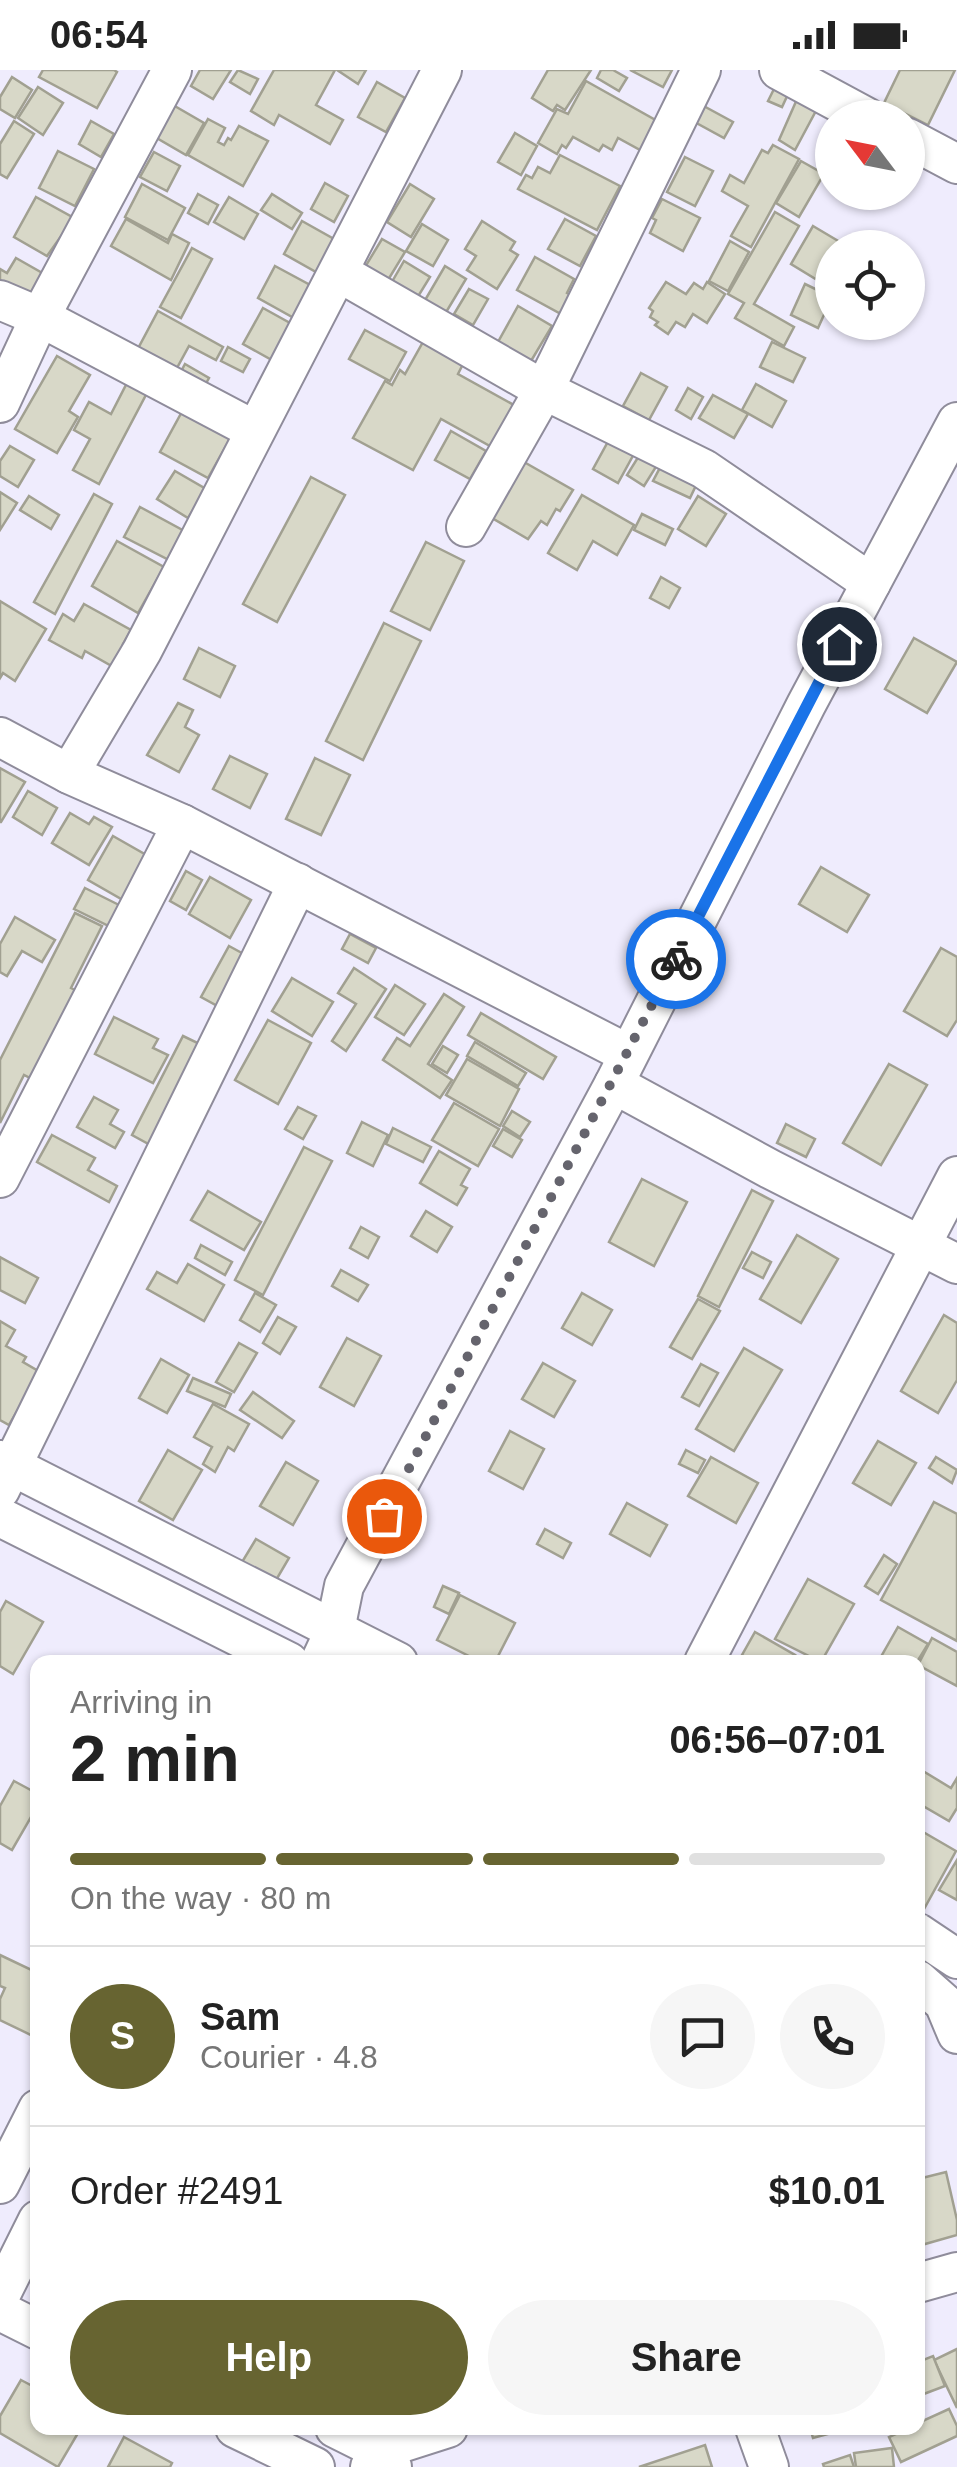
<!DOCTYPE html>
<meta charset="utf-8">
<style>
body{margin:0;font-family:Arial,sans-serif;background:#f6f6f6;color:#222;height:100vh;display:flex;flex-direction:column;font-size:38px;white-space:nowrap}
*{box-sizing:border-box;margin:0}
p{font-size:32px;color:#767676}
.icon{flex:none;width:55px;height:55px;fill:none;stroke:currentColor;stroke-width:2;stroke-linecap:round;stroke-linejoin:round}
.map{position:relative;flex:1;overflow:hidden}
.sheet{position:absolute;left:30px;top:1585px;width:895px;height:780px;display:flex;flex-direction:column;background:#fff;border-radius:20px;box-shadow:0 2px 8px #0004}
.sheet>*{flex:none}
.needle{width:65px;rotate:302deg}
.tools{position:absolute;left:815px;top:30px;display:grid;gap:20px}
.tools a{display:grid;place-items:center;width:110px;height:110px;border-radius:50%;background:#fff;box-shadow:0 2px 8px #0004;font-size:50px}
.pin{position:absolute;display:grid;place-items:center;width:85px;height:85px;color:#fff;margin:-42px;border:5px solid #fff;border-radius:50%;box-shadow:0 2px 10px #0007}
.courier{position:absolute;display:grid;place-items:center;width:100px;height:100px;margin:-50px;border:8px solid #1a73e8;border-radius:50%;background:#fff;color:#222;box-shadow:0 2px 12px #0007}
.overview em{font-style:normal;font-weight:700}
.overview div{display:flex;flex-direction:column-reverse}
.overview{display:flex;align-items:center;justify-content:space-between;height:170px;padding:0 40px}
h1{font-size:65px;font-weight:700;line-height:75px}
.bar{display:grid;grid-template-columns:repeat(4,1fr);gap:15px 10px;align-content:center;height:120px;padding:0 40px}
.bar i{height:12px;border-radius:8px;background:#e0e0e0}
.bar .current{background:#676431}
.bar p{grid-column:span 4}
.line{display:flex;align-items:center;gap:25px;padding:0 40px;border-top:2px solid #e0e0e0}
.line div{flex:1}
.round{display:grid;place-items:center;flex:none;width:105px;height:105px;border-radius:52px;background:#f6f6f6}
.action{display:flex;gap:20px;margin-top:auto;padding:20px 40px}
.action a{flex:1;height:115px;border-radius:60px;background:#676431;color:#fff;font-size:40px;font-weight:700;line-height:115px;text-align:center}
.action a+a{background:#f6f6f6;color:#222}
.status{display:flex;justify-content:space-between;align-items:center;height:70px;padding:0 50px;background:#fff;direction:ltr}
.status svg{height:28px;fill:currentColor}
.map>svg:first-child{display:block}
</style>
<div class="status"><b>06:54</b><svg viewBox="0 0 49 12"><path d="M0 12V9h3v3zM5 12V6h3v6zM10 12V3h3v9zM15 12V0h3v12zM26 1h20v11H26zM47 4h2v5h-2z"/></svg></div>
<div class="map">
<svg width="957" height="2397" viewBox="0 0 957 2397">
<rect width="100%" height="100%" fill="#efecfd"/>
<g fill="#d8d8c8" stroke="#a1a091" stroke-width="2.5">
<path d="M43,0H114L117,2L97,38L39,7Z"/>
<path d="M200,0H231L213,29L191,16Z"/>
<path d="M238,0L258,9L250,24L230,12Z"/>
<path d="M274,0H335L316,35L343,50L330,74L279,45L274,55L251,41Z"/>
<path d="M337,0H366L358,14Z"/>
<path d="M548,0H591L565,40L557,35L553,41L532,28Z"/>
<path d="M601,0H613L627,8L619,21L597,8Z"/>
<path d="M630,0H672L663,17Z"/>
<path d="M900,0H955L928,55L884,33Z"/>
<path d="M12,7L32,20L15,48L0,39V27Z"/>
<path d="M586,11L659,52L642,81L618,68L612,80L603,75L599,81L573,67L566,78L562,75L557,84L538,73L557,39L568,44Z"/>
<path d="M377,12L405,28L386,62L358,47Z"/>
<path d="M776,15L789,22L782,37L768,31Z"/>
<path d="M38,17L63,33L43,65L18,48Z"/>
<path d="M798,27L818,37L795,80L779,70Z"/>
<path d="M700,34L733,52L724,68L691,50Z"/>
<path d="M173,35L204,53L186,85L155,67Z"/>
<path d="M208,49L225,58L218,72L224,75L228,68L231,70L239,56L268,71L243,116L188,85Z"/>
<path d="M14,51L34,64L7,108L0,104V74Z"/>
<path d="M91,51L114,64L101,87L79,74Z"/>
<path d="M515,63L537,76L521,105L498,92Z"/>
<path d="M773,75L799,89L751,177L731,166L748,136L722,121L730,105L744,113L762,80L768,83Z"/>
<path d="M58,81L94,99L75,136L39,118Z"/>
<path d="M154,82L180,96L167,121L140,107Z"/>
<path d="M560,85L620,116L597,160L518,119L526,105L532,108L538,97L550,103Z"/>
<path d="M685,87L713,101L695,136L667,122Z"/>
<path d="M801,91L824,104L799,147L776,133Z"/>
<path d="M325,113L348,126L334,152L311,139Z"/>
<path d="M142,114L185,138L168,170L125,147Z"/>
<path d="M410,114L434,129L411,167L387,152Z"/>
<path d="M198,124L218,135L208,154L188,143Z"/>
<path d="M272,124L302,143L292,159L261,140Z"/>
<path d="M36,127L74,148L47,186L14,167Z"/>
<path d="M229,127L258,144L244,169L214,152Z"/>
<path d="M662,129L700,148L683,181L650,163L656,150L652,148Z"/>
<path d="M775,142L799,156L754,234L794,257L784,276L735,248L744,233L728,224Z"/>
<path d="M126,149L168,173L172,164L189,173L171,210L111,176Z"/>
<path d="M565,149L596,166L580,196L548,179Z"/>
<path d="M302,151L334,169L316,202L284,184Z"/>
<path d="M482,151L515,172L510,180L518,185L497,219L467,200L476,186L465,179Z"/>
<path d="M422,154L448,170L433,196L406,181Z"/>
<path d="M813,156L850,178H832V219L791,194Z"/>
<path d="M382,169L405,182L388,210L365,197Z"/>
<path d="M730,171L749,182L728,221L709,211Z"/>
<path d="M192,178L212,189L181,248L160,237Z"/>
<path d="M535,187L574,209L567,223L571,225L561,244L517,220Z"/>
<path d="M16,188L44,204L26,236L0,221V199L7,203Z"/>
<path d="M404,191L430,207L414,233L389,217Z"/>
<path d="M275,196L312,216L294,248L258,228Z"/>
<path d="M445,196L466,209L442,249L421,237Z"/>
<path d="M666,212L686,224L694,213L703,219L707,212L725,224L707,253L693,244L685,257L676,252L668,264L655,255L658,252L650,247L653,241L649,238Z"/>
<path d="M805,214L832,227L818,258L791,245Z"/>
<path d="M469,219L488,229L473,255L454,244Z"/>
<path d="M518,236L552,256L531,291L498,272Z"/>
<path d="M263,238L299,258L279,294L243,274Z"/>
<path d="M158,241L223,277L216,290L189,276L172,307L134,286Z"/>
<path d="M365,260L406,282L390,311L349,289Z"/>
<path d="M423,272L463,294L458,304L521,339L499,381L441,349L413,400L353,368L385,311L392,315L400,300L405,304Z"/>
<path d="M772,272L805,288L793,312L760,297Z"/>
<path d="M228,277L250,289L243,302L221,291Z"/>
<path d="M57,286L90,305L69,341L78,347L57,383L15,359Z"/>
<path d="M185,294L209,308L200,324L176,311Z"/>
<path d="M641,303L667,317L649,350L623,336Z"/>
<path d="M128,311L148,321L99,414L73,400L90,369L74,360L89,332L111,344Z"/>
<path d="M756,314L786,331L772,357L742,340Z"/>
<path d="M688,318L703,327L691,349L676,340Z"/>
<path d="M713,325L748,344L734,368L699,348Z"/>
<path d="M184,338L232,365L208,408L160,382Z"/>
<path d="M451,361L486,381L470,409L435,390Z"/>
<path d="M610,368L635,382L618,413L593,399Z"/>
<path d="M10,376L34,390L18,417L0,406V391Z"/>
<path d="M642,381L659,392L644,416L627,405Z"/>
<path d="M524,392L573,420L560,441L556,439L547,455L541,451L528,469L492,448Z"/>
<path d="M663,392L699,409L690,428L653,411Z"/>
<path d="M175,401L206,419L188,448L157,429Z"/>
<path d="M311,407L345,425L277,552L243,534Z"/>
<path d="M0,422L17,433L0,460Z"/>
<path d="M94,424L112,434L55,544L34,532Z"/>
<path d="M582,425L634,455L617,485L593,471L577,500L548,483Z"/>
<path d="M29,426L59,445L51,459L20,440Z"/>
<path d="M698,426L726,444L706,476L678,459Z"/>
<path d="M140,437L188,463L173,492L124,467Z"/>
<path d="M642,444L673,459L665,475L634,460Z"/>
<path d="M117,471L164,497L138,543L92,516Z"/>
<path d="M426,472L464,491L430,560L391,541Z"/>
<path d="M661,507L680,518L669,538L650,528Z"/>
<path d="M0,531L46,559L15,611L3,603L0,608Z"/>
<path d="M84,534L131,560L123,574L129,577L117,599L85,581L82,588L49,570L63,544L74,551Z"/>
<path d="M384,553L421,571L363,690L326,671Z"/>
<path d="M914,568L957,592L927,643L885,619Z"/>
<path d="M199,578L235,596L220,627L184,609Z"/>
<path d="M178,633L193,640L185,657L199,665L179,702L147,685Z"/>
<path d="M230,686L267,704L250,738L213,719Z"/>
<path d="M315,688L350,705L321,765L286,749Z"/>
<path d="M0,698L25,712L1,752H0Z"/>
<path d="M28,721L57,738L42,765L13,747Z"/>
<path d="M70,743L89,754L94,747L112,757L89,795L52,773Z"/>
<path d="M113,766L148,786L123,830L88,810Z"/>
<path d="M821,797L869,825L847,862L799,834Z"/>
<path d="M186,801L202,810L186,840L170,831Z"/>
<path d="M210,807L251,830L230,868L189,844Z"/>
<path d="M85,818L129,840L119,861L74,839Z"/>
<path d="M75,843L102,856L71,918L79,922L34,1010L24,1005L0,1053V990Z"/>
<path d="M15,847L55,870L42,892L22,881L7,906L0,902V874Z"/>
<path d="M350,864L376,878L368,893L342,879Z"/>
<path d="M229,876L251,888L223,939L201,927Z"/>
<path d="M941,878L957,887V950L947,966L904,941Z"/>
<path d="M354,898L386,919L346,981L332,971L356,934L338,923Z"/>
<path d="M292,908L333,932L312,966L272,941Z"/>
<path d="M395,915L425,934L404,965L375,947Z"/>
<path d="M444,924L464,937L428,994L452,1010L440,1028L383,990L397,968L410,976Z"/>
<path d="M481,943L556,987L543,1009L468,965Z"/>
<path d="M114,947L158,969L153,978L168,985L153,1013L95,984Z"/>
<path d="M268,950L311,973L278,1034L235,1010Z"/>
<path d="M183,966L204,976L154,1077L132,1065Z"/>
<path d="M475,972L526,1003L518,1016L467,986Z"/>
<path d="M443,976L458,985L447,1003L432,994Z"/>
<path d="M467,989L519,1019L500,1056L446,1025Z"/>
<path d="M889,994L927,1015L881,1095L843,1073Z"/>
<path d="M94,1027L118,1040L110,1054L124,1062L115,1078L77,1057Z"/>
<path d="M454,1033L499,1059L478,1096L432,1070Z"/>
<path d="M298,1037L316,1046L303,1069L285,1059Z"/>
<path d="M512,1041L530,1052L520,1067L503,1056Z"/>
<path d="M362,1052L388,1065L373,1096L347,1083Z"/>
<path d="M786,1054L815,1069L806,1087L777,1073Z"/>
<path d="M393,1058L431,1077L423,1092L386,1074Z"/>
<path d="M503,1059L522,1070L512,1087L493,1076Z"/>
<path d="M52,1065L95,1088L88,1100L117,1116L109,1132L37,1092Z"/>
<path d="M304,1077L332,1091L263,1225L235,1210Z"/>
<path d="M439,1081L470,1099L461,1115L467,1118L457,1135L420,1113Z"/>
<path d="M642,1109L687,1132L654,1196L609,1172Z"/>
<path d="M752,1120L773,1131L719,1237L698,1226Z"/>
<path d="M208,1121L261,1152L244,1180L191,1150Z"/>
<path d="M426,1141L452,1157L437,1182L411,1166Z"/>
<path d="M361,1157L379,1167L368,1188L350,1178Z"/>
<path d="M797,1165L838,1189L801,1253L760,1229Z"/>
<path d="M201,1175L232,1192L225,1205L195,1188Z"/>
<path d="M752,1182L771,1192L763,1208L743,1198Z"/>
<path d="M0,1187L38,1208L25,1233L0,1220Z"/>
<path d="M188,1194L224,1215L204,1251L147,1219L157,1202L177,1213Z"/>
<path d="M341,1200L368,1215L358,1231L332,1216Z"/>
<path d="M255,1223L276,1235L260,1262L240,1250Z"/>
<path d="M582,1223L612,1240L592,1275L562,1258Z"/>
<path d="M698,1229L720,1241L692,1289L670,1277Z"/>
<path d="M944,1245L957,1253V1310L938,1343L901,1321Z"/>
<path d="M278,1247L296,1257L280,1284L263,1273Z"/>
<path d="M0,1251L15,1260L6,1276L26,1287L23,1292L40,1302L9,1355L0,1350Z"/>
<path d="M347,1268L381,1286L354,1336L320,1317Z"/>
<path d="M239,1273L257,1283L234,1322L216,1312Z"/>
<path d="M744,1278L782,1300L734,1381L696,1359Z"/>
<path d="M161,1289L189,1305L167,1343L139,1328Z"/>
<path d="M543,1293L575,1311L554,1347L522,1329Z"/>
<path d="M701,1294L718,1303L699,1336L682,1327Z"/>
<path d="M193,1308L231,1324L225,1337L187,1321Z"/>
<path d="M253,1322L294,1351L282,1368L240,1340Z"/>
<path d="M213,1334L249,1354L234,1381L228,1377L215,1402L203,1394L212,1377L194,1367Z"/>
<path d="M510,1361L544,1379L523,1419L489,1401Z"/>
<path d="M878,1371L916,1393L891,1435L853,1413Z"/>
<path d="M168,1380L202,1400L173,1450L139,1431Z"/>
<path d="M686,1380L705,1390L698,1403L679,1394Z"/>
<path d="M711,1387L758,1413L736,1453L688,1426Z"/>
<path d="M936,1387L957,1400L952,1413L929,1398Z"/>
<path d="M286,1392L318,1411L293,1455L260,1436Z"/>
<path d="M934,1432L957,1444V1571L881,1530Z"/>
<path d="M627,1433L667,1455L650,1486L610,1464Z"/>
<path d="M545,1459L571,1473L563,1488L537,1474Z"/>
<path d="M256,1469L289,1488L272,1517L239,1497Z"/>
<path d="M884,1485L897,1494L878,1524L865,1516Z"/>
<path d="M808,1509L854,1534L821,1592L775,1569Z"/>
<path d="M443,1516L459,1523L449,1544L434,1537Z"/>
<path d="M460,1525L515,1553L495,1592H481L437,1570Z"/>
<path d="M6,1531L43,1552L13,1604L0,1596V1542Z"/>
<path d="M898,1557L928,1574L917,1592H878Z"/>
<path d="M755,1562L795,1585L790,1592H755L742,1585Z"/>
<path d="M932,1568L957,1582V1616L918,1595Z"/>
<path d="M918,1698L951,1718L957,1708V1738L949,1751L918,1733Z"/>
<path d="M14,1711L38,1724V1735L12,1780L0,1773V1736Z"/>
<path d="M918,1759L956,1781L918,1850Z"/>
<path d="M957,1790V1830L939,1820Z"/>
<path d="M0,1885L38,1903V1957L33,1966L0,1950V1929L5,1918L0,1916Z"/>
<path d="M946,2102L957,2150V2165L918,2176V2109Z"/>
<path d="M957,2279V2338L934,2290Z"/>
<path d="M933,2286L945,2316L921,2325L918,2315V2292Z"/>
<path d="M21,2310L38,2319V2358H81L58,2397L0,2363V2346Z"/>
<path d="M949,2339L957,2356V2366L901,2392L889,2367L909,2358H918V2353Z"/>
<path d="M810,2358H850L813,2368Z"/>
<path d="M124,2367L172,2393L170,2397H108Z"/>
<path d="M705,2375L712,2397H639Z"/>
<path d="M892,2378L894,2397H856L854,2383Z"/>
<path d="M850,2385L854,2397H824L823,2394Z"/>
</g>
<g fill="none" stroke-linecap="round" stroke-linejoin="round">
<defs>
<g id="minor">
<path d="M779,0L868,48"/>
<path d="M908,68L957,94"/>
<path d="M340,203L544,320L704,399L871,513"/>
<path d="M0,230L40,247L254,360"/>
<path d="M0,333L40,247L172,0"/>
<path d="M466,457L544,320L701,0"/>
<path d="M0,667L69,704L182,754L628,984"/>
<path d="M69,704L142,581L442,0"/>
<path d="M614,1014L770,1099L957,1194"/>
<path d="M0,1108L182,754"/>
<path d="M0,1390L398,1592"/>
<path d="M0,1420L298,813"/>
<path d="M0,1447L289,1592"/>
<path d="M320,1592L335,1560L344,1516L614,1014L806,635L957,352"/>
<path d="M704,1592L957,1106"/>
<path d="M918,1863L957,1889"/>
<path d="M918,1910L944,1933L957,1964"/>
<path d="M0,2114L38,2039"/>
<path d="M918,2213L957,2202"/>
<path d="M0,2226L38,2150"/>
<path d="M0,2241L38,2260"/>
<path d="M235,2358L315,2397"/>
<path d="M335,2358L379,2380L392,2397"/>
<path d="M755,2358L769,2397"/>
<path d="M370,2397L379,2380L448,2358"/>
</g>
</defs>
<use href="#minor" stroke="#8f8c9b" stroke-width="42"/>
<use href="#minor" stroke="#fff" stroke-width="38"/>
</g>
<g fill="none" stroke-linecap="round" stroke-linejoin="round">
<path stroke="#65646d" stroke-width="10" stroke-dasharray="0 18" d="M384,1446L676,889"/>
<path stroke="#1a73e8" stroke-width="12" d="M676,889L839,574"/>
</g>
</svg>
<div class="tools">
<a><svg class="needle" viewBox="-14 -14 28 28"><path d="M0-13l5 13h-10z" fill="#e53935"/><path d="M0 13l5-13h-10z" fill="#767676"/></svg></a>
<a><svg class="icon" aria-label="locate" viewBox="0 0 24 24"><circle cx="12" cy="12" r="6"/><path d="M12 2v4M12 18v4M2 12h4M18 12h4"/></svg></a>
</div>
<div class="pin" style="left:384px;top:1446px;background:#ea580c"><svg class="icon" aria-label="bag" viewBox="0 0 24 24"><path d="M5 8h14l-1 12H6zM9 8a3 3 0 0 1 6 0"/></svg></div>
<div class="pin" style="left:839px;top:574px;background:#1f2937"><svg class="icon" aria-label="home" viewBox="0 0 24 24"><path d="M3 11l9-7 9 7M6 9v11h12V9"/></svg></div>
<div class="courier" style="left:676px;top:889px"><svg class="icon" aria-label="bike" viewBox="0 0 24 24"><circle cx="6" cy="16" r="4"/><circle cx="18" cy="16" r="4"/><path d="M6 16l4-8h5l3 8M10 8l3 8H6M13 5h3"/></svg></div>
<section class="sheet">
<div class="overview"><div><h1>2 min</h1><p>Arriving in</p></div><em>06:56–07:01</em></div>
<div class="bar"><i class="current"></i><i class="current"></i><i class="current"></i><i></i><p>On the way · 80 m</p></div>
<div class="line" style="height:180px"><b class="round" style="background:#676431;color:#fff">S</b><div><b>Sam</b><p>Courier · 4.8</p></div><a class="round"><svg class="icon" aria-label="chat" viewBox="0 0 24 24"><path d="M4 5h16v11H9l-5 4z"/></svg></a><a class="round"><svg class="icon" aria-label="phone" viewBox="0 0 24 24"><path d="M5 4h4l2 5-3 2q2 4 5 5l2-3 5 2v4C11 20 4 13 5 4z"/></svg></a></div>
<div class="line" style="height:130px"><div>Order #2491</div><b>$10.01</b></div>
<div class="action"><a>Help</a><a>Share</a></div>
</section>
</div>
